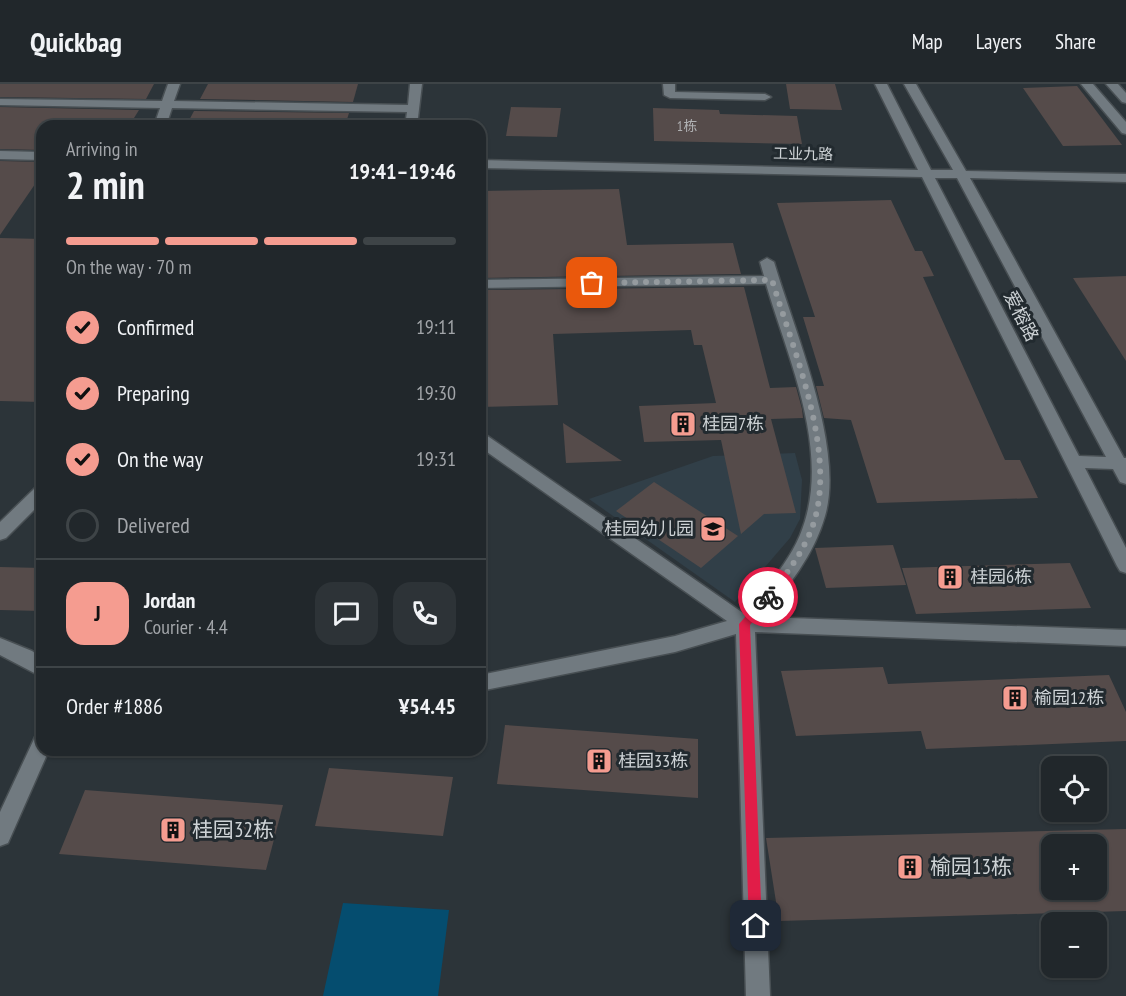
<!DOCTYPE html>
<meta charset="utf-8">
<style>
body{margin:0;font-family:"PT Sans Narrow","Noto Sans SC",sans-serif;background:#2d3337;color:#f1f3f6;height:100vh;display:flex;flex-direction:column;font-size:22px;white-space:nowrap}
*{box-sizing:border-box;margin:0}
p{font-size:20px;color:#a2a5a9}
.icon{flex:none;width:33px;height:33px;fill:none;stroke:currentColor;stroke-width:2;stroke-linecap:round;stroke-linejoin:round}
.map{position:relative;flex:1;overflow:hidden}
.sheet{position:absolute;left:36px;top:36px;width:450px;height:636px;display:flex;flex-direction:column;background:#21272b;border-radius:18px;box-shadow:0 2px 4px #0004,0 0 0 2px #3e4447}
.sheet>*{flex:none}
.controls{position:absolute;left:1041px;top:672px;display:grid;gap:12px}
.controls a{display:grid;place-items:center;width:66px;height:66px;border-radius:12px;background:#21272b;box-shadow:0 2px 4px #0004,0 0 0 2px #3e4447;font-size:30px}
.pin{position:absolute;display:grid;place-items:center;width:51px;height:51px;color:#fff;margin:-26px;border-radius:12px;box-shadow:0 3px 9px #0006}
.courier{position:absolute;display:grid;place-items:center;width:60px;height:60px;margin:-30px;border:4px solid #e11d48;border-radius:50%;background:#fff;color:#222;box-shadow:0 2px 8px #0007}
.overview em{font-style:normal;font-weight:600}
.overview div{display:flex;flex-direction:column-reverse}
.overview{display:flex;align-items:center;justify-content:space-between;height:102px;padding:0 30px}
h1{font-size:39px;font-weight:600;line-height:45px}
.bar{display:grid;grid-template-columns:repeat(4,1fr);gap:9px 6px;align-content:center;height:72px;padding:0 30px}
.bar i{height:8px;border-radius:4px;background:#3e4447}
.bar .on{background:#f59c90}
.bar p{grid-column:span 4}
.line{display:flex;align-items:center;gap:15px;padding:0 30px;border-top:2px solid #3e4447}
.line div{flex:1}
.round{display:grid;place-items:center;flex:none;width:63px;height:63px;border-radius:18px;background:#2d3337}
ol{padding:0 30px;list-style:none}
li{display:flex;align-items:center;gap:18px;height:66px}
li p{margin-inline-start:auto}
li .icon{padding:6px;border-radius:50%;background:#f59c90;color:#111;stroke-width:4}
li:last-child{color:#a2a5a9}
li i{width:33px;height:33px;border:3px solid #3e4447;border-radius:50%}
header{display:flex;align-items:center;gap:36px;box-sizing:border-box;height:84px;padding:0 30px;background:#21272b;border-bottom:2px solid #3e4447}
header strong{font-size:28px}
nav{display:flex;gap:33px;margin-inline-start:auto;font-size:21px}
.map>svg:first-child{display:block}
</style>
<header>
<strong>Quickbag</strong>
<nav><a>Map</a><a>Layers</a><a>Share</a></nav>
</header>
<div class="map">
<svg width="1126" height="912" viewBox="0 0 1126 912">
<rect width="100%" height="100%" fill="#2c3439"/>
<path fill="#313f48" d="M795,369L802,396L800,435L790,454L735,518L589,415L713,372Z"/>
<path fill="#054d6f" d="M343,819L449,826L438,912H323Z"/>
<g fill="#554b4a" fill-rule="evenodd">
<path d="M0,0H154L146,15L0,13Z"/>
<path d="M208,0H358L353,18L200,15Z"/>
<path d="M786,0H835L842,26L790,25Z"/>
<path d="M1077,2L1088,16L1122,61L1063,62L1023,4Z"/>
<path d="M0,23L139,26L129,42H42V66L0,65Z"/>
<path d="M511,23L561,24L557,53L506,52Z"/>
<path d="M653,24L719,26L720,30L797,32L802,60L654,57Z"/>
<path d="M194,27L349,29L345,42H186Z"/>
<path d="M0,77L42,78V90L0,151Z"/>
<path d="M619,105L627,161L733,159L741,190L480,194V107Z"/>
<path d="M891,116L915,167H922L934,192L923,193L1005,376H1020L1038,414L877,419L851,336L824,334L816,302H824L803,233H815L777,119Z"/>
<path d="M0,154L42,155V318L0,317Z"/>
<path d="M1126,192V277L1073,194Z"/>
<path d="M744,203L770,304L796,303L802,325L803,334L771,335L796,429L764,430L741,450L721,356L644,358L639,322L716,319L702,261H694L691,246L553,250L558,321L480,323V206Z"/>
<path d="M563,339L622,377L566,379Z"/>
<path d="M654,398L738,452L701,484L616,427Z"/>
<path d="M893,461L906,501L826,504L815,464Z"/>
<path d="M1070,479L1091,524L916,530L902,484Z"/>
<path d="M0,483L42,484V527L0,526Z"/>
<path d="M883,583L888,600L1109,591L1126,628V657L926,665L921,647L796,652L781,587Z"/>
<path d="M505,641L698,655V714L497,700Z"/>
<path d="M329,684L453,693L443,752L315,742Z"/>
<path d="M85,706L283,721L266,786L59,770Z"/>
<path d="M1126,745V827L779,837L766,754ZM1052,760H1096V806H1052Z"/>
</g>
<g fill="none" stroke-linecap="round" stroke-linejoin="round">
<defs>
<g id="minor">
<path d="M168,0H180L174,17L408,21L410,0H422L417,42H405L407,28L172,24L166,42H154L160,24L0,21V15L162,17Z"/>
<path d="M663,0H675V8L765,10L771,13L765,16L670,14L664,11Z"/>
<path d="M875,0H887L931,86H953L904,0H916L966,87L1126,90V98L970,94L1124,374H1126V400L1120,398L1113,385L1085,384L1126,464V489L1120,487L1117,482L922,93L480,84V76L918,86ZM935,94H957L1106,373L1079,372Z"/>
<path d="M1081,0H1093L1126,38V50L1122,49Z"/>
<path d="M1106,0H1118L1126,9V19L1122,18Z"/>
<path d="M0,67L42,68V76L0,75Z"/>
<path d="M767,174L774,178C794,246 845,364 825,432C814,471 788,503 763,533L1126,546V562L755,548L770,912H746L736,550L675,568L480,607V591L675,552L727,537L480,363V349L486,351L743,529C764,506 788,480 800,451C833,371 789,278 766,200L480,204V196L764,192L760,178Z"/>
<path d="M42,401V418L6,454L0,456V438L36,403Z"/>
<path d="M0,554L32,567L42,574V593L0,571Z"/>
<path d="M42,650V666H49L8,759L0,762V728L35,653Z"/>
</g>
</defs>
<use href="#minor" stroke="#484f53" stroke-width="3"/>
<use href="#minor" fill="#717a80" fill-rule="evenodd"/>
</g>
<path fill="#e11d48" d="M768,509L772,510V515L750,541L762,842L760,847L756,848L751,847L749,842L739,540L765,510Z"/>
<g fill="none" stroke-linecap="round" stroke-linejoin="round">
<path stroke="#959b9f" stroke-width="6" stroke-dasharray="0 10.8" d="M592,199L772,196C794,269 842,379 809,451C799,474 784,493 768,513"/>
</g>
<defs>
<symbol id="building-square" viewBox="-11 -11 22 22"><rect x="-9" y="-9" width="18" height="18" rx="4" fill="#f59c90" stroke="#222a2f"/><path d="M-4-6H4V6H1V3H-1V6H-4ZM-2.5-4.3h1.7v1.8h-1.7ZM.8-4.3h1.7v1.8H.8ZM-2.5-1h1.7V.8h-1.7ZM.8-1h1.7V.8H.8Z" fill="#111"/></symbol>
<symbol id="school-square" viewBox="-11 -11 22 22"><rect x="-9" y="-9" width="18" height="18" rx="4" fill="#f59c90" stroke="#222a2f"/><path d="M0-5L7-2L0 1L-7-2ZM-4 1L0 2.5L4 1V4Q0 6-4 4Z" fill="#111"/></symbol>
</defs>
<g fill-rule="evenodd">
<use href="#building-square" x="668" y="325" width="30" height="30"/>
<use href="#school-square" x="698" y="430" width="30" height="30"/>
<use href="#building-square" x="935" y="478" width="30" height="30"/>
<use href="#building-square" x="1000" y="599" width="30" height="30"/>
<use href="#building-square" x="584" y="662" width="30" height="30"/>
<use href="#building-square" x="158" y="731" width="30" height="30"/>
<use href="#building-square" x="895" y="768" width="30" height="30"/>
</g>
<g text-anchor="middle" stroke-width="6" stroke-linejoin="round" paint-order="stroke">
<g font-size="14" fill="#b0b1b3">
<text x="687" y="47">1栋</text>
</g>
<g font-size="15" fill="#ced3d6" stroke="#222a2f">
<text transform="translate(803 70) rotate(1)" y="5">工业九路</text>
</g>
<g font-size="18" fill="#ced3d6" stroke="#222a2f">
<text transform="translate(1021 232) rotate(63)" y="6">爱榕路</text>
</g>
<g font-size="18" fill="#ced3d6" stroke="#222a2f" text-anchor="start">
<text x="702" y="346">桂园7栋</text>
<text x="694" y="451" text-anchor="end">桂园幼儿园</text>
<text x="970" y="499">桂园6栋</text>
<text x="1034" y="620">榆园12栋</text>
<text x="618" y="683">桂园33栋</text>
</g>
<g font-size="21" fill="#ced3d6" stroke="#222a2f" text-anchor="start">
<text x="192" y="753">桂园32栋</text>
<text x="930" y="790">榆园13栋</text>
</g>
</g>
</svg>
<div class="controls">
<a><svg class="icon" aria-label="locate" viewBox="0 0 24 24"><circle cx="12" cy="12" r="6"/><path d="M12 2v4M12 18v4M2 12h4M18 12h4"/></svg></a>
<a>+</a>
<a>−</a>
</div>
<div class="pin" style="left:592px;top:199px;background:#ea580c"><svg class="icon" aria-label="bag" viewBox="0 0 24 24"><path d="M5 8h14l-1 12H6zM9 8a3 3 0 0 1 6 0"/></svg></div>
<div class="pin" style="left:756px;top:842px;background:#1f2937"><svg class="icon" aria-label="home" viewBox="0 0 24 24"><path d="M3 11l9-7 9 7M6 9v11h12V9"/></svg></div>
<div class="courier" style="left:768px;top:513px"><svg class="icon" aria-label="bike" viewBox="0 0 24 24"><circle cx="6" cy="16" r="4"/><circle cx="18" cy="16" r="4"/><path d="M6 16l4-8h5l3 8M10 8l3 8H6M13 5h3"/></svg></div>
<section class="sheet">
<div class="overview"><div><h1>2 min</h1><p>Arriving in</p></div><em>19:41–19:46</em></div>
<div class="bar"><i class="on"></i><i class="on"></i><i class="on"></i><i></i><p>On the way · 70 m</p></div>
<ol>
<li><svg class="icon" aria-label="check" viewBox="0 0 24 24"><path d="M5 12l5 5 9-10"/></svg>Confirmed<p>19:11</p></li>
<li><svg class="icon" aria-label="check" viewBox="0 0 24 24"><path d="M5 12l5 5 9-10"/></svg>Preparing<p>19:30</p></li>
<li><svg class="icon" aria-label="check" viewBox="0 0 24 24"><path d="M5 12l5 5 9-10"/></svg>On the way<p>19:31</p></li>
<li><i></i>Delivered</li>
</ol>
<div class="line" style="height:108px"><b class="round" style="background:#f59c90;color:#111">J</b><div><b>Jordan</b><p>Courier · 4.4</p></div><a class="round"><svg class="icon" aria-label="chat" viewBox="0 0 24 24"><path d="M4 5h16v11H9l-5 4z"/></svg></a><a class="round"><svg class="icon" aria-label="phone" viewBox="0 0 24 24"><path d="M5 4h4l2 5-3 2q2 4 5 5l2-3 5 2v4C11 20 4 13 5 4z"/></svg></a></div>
<div class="line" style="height:78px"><div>Order #1886</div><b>¥54.45</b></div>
</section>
</div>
